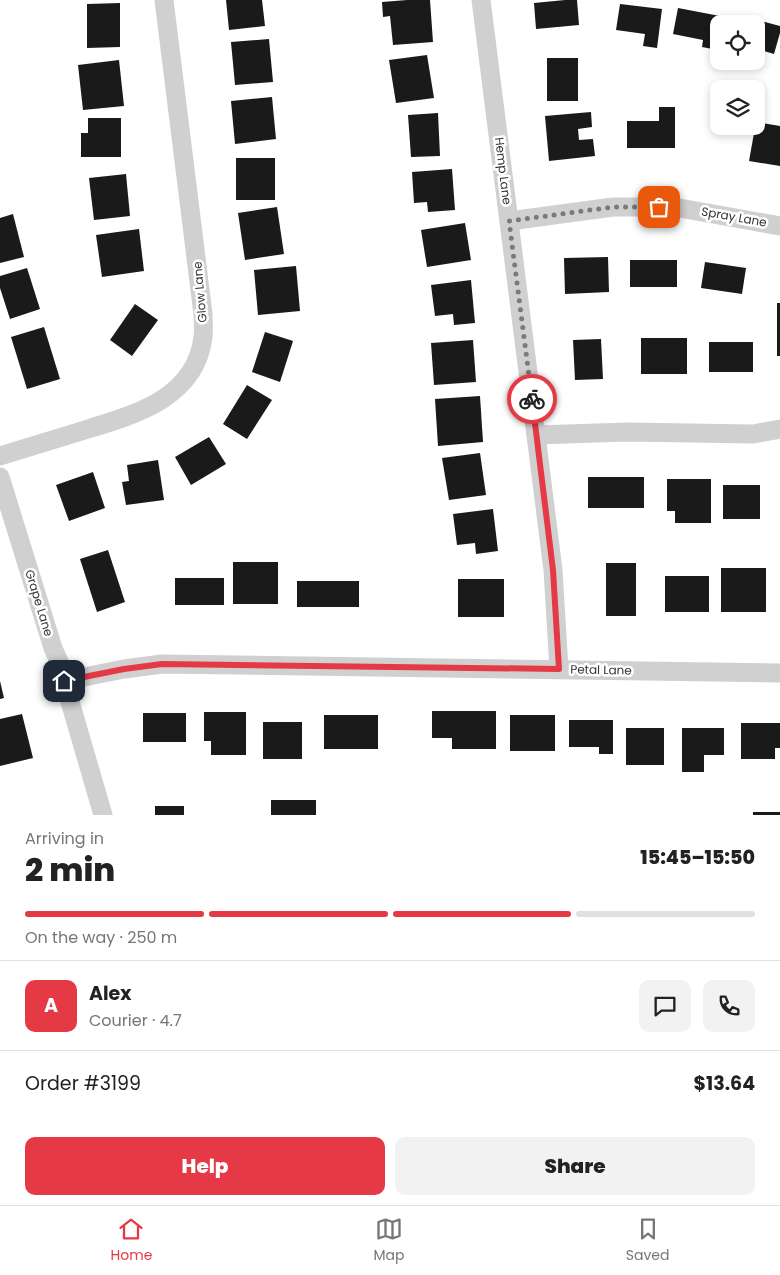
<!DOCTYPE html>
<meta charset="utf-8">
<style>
body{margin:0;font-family:Poppins,sans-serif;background:#f2f2f2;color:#222;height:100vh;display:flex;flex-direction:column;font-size:19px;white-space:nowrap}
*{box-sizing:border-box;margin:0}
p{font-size:16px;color:#767676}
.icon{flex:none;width:28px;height:28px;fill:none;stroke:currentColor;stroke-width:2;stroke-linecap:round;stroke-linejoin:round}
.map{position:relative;height:815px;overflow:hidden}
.panel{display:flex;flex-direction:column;background:#fff;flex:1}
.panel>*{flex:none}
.fabs{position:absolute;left:710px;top:15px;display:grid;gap:10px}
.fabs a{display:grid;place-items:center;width:55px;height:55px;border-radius:10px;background:#fff;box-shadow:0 2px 8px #0003;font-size:25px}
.pin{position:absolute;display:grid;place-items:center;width:42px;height:42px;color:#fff;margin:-21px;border-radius:10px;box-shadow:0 2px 8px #0006}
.courier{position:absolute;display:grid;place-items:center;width:50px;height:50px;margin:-25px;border:4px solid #e63946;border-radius:50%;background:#fff;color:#222;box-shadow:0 1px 6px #0007}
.head em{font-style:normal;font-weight:800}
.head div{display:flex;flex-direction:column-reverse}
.head{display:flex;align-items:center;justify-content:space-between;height:85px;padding:0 25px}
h1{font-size:32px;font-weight:800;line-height:38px}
.bar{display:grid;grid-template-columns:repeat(4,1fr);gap:8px 5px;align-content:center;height:60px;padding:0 25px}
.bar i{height:6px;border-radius:4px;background:#e0e0e0}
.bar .on{background:#e63946}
.bar p{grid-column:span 4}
.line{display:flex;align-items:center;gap:12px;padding:0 25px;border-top:1px solid #e0e0e0}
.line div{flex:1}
.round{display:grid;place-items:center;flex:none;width:52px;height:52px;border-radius:10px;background:#f2f2f2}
.action{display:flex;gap:10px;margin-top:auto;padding:10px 25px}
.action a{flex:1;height:58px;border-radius:10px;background:#e63946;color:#fff;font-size:20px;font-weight:800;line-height:58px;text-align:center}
.action a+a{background:#f2f2f2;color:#222}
.dock{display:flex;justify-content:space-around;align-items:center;height:70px;border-top:1px solid #e0e0e0;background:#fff;font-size:14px;color:#767676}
.dock a{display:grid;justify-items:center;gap:2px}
.dock .on{color:#e63946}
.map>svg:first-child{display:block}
</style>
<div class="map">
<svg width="780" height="815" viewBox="0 0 780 815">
<rect width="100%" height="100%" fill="#fff"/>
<g fill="#1a1a1a">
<path d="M226,0H262L265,26L229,30Z"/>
<path d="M407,0H430L433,42L393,45L390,16L383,17L382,2Z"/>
<path d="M565,0H577L579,25L536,29L534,3Z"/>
<path d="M120,3V47L87,48V4Z"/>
<path d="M620,4L662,9L657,48L643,46L645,34L616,30Z"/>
<path d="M678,8L725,17L723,24H719L718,50L702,47L703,40L673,34Z"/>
<path d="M738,15L780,26V33L774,54L764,51L762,57L756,56V24H735Z"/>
<path d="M269,39L273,82L235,85L231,42Z"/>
<path d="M427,55L434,98L396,103L389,60Z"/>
<rect x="547" y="58" width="31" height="43"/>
<path d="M119,60L124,106L83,110L78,65Z"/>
<path d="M272,97L276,139L235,144L231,101Z"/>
<path d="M659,107H675V148H627V121H659Z"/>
<path d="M591,112L592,127L578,129L579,140L593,139L595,156L549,161L545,116Z"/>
<path d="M438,113L440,156L411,157L408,115Z"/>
<path d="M88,118H121V157H81V133H88Z"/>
<path d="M756,122L780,126V166L749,161Z"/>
<rect x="236" y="158" width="39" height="42"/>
<path d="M452,169L455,210L428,212L427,202L414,203L412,172Z"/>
<path d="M126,174L130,216L94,220L89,178Z"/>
<path d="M277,207L284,254L245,260L238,213Z"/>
<path d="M13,214L24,257L0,263V218Z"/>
<path d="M465,223L471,260L427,267L421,230Z"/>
<path d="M139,229L144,271L102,277L96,235Z"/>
<path d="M608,257L609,292L565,294L564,258Z"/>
<rect x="630" y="260" width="47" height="27"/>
<path d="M705,262L746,268L742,294L701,288Z"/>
<path d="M296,266L300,311L258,315L254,270Z"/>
<path d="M27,268L40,309L10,319L0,288V276Z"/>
<path d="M471,280L475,323L454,325L453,314L435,316L431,285Z"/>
<rect x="777" y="303" width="3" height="53"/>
<path d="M135,304L158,320L132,356L110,340Z"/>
<path d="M44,327L60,379L27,389L11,337Z"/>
<path d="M265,332L293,341L280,382L252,372Z"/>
<rect x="641" y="338" width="46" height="36"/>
<path d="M601,339L603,379L575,380L573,340Z"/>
<path d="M473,340L476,382L434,385L431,343Z"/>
<rect x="709" y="342" width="44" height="30"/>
<path d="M247,385L272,400L247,439L223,424Z"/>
<path d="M480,396L483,442L438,446L435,399Z"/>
<path d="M209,437L226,464L191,485L175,457Z"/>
<path d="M480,453L486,495L449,500L442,458Z"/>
<path d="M158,460L164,500L126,505L122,482L129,481L127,465Z"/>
<path d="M93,472L105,508L69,521L56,485Z"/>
<rect x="588" y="477" width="56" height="31"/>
<path d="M667,479H711V523H675V511H667Z"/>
<rect x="723" y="485" width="37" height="34"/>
<path d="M493,509L498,551L476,554L475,543L457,545L453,514Z"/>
<path d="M108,550L125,602L97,612L80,559Z"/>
<rect x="233" y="562" width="45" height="42"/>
<rect x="606" y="563" width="30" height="53"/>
<rect x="721" y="568" width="45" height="44"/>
<rect x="665" y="576" width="44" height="36"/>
<rect x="175" y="578" width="49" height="27"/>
<rect x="458" y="579" width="46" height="38"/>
<rect x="297" y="581" width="62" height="26"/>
<path d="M0,681L4,698L0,699Z"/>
<path d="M432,711H496V749H452V738H432Z"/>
<path d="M204,712H246V755H211V741H204Z"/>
<rect x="143" y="713" width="43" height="29"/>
<path d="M22,714L33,758L0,766V719Z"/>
<rect x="324" y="715" width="54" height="34"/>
<rect x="510" y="715" width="45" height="36"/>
<path d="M569,720H613V754H599V747H569Z"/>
<rect x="263" y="722" width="39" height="37"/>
<path d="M741,723H780V748H775V759H741Z"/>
<rect x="626" y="728" width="38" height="37"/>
<path d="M682,728H724V755H704V772H682Z"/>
<rect x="271" y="800" width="45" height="15"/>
<rect x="155" y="806" width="29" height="9"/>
<rect x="753" y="812" width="27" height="3"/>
</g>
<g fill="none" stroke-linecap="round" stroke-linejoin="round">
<g stroke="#d0d0d0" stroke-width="19">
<path d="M481,0L553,570L559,669"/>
<path d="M509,221L613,207H674L780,226"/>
<path d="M536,435L628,432L753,434L780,429"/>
<path d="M0,456C29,447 59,438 88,429C137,414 196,397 203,337C204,330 203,322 203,314L164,0"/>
<path d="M0,477L53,648L61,666L64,681L103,815"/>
<path d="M64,681L124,669L162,664L780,673"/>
</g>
</g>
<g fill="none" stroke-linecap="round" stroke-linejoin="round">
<path stroke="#7a7a7a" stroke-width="5" stroke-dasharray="0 9" d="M532,399L509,221L613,207H659"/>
<path stroke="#e63946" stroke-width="6" d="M64,681L124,669L162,664L559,669L553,570L532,399"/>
</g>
<g text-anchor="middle" stroke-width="5" stroke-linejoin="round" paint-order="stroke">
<g font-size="12" fill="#333" stroke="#fff">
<text transform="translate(503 171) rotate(83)" y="4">Hemp Lane</text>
<text transform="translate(734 217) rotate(10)" y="4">Spray Lane</text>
<text transform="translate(200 292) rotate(-95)" y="4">Glow Lane</text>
<text transform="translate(39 603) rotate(73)" y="4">Grape Lane</text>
<text transform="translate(601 670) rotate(1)" y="4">Petal Lane</text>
</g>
</g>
</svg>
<div class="fabs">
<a><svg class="icon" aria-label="locate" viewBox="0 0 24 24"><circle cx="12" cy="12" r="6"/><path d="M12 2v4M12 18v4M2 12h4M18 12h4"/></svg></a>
<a><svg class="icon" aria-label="layers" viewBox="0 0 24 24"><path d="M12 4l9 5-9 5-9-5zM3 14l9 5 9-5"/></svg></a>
</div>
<div class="pin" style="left:659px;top:207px;background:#ea580c"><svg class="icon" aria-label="bag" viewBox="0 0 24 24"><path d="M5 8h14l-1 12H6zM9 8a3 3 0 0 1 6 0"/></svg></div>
<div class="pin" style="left:64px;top:681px;background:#1f2937"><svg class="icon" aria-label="home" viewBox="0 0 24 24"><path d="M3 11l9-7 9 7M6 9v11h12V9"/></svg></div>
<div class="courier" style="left:532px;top:399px"><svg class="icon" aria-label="bike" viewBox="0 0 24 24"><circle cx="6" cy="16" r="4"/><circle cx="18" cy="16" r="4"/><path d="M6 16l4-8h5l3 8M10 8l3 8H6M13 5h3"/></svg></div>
</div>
<section class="panel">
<div class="head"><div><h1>2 min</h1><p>Arriving in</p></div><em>15:45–15:50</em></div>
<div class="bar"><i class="on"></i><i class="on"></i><i class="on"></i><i></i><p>On the way · 250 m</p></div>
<div class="line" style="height:90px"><b class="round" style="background:#e63946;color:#fff">A</b><div><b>Alex</b><p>Courier · 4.7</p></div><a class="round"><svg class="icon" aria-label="chat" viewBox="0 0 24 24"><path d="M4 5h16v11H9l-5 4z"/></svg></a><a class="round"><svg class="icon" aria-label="phone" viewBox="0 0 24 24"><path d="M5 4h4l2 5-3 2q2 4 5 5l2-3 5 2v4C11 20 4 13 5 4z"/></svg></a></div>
<div class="line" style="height:65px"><div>Order #3199</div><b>$13.64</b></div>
<div class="action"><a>Help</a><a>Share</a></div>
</section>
<nav class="dock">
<a class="on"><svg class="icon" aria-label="home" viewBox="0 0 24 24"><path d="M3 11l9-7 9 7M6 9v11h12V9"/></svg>Home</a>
<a><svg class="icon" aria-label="map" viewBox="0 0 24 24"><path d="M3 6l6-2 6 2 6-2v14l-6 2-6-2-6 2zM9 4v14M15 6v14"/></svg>Map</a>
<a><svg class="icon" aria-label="saved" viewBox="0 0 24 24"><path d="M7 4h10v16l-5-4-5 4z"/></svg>Saved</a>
</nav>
